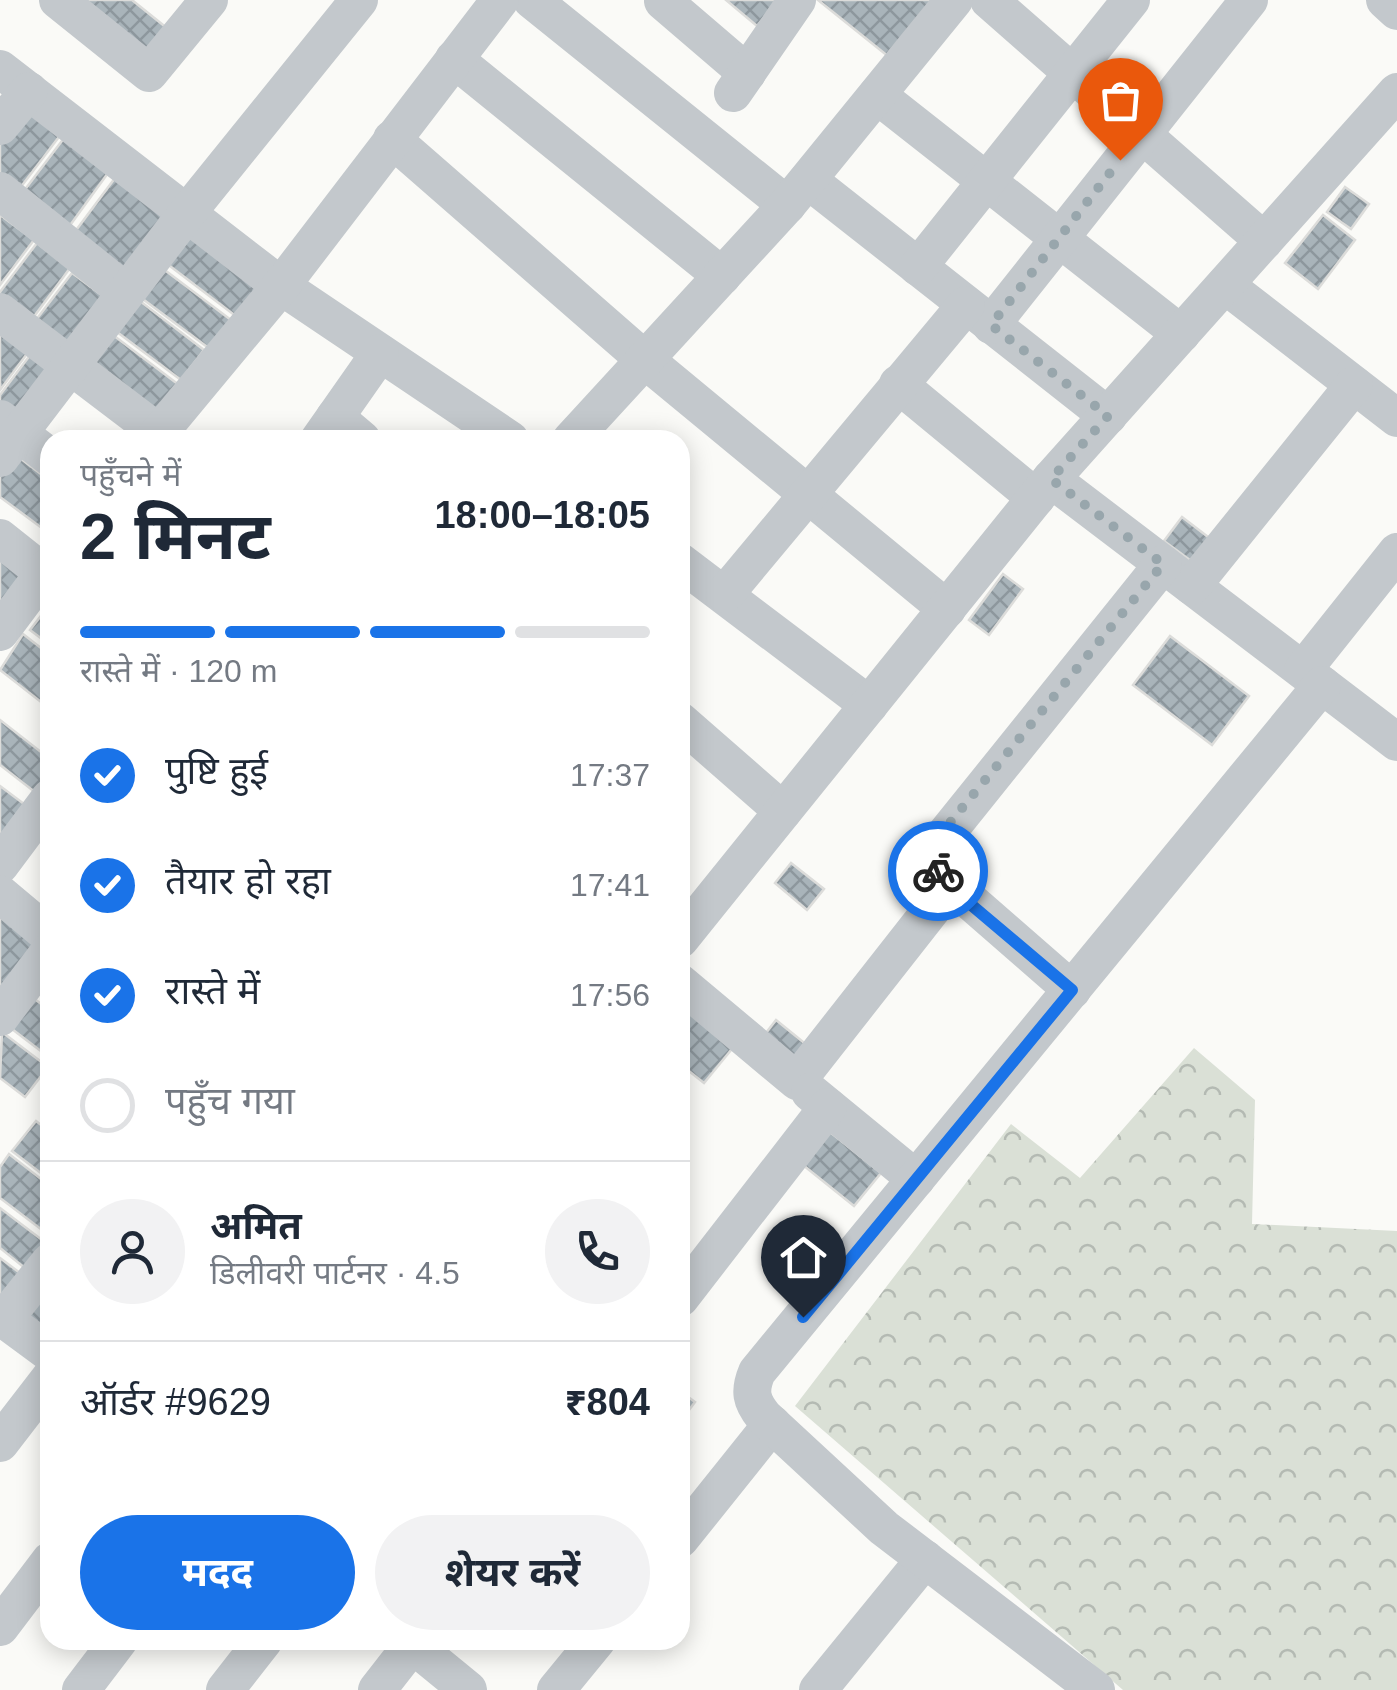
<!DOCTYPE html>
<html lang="hi">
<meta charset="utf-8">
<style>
body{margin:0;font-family:Helvetica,"Noto Sans Devanagari",sans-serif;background:#f2f2f3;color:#1f2937;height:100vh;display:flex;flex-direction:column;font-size:38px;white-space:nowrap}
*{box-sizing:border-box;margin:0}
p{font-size:32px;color:#747a83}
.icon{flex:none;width:55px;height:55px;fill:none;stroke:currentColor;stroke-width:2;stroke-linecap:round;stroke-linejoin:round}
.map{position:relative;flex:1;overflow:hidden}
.panel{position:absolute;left:40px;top:430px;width:650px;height:1220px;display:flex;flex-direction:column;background:#fff;border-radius:30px;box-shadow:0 5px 25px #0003}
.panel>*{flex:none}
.pin{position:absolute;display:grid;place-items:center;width:85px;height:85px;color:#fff;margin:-102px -42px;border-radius:50% 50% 50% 0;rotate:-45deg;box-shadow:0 0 10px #0007}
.pin .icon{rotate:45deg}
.courier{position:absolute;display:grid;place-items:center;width:100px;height:100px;margin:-50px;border:8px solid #1a73e8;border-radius:50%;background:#fff;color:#222;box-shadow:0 2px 12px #0007}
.head em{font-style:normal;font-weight:700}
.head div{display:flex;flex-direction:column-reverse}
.head{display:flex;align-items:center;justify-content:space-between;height:170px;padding:0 40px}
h1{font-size:65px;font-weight:700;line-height:75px}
.bar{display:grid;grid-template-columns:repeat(4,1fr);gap:15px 10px;align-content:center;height:120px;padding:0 40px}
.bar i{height:12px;border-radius:8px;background:#e0e1e3}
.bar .current{background:#1a73e8}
.bar p{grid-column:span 4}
.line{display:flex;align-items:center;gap:25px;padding:0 40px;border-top:2px solid #e0e1e3}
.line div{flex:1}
.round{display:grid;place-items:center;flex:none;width:105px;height:105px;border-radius:52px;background:#f2f2f3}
ol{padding:0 40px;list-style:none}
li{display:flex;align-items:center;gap:30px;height:110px}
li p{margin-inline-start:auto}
li .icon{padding:10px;border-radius:50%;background:#1a73e8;color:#fff;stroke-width:4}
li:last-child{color:#747a83}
li i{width:55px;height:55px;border:5px solid #e0e1e3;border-radius:50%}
.action{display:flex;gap:20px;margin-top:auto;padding:20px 40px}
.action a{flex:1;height:115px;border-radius:60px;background:#1a73e8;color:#fff;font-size:40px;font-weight:700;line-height:115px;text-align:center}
.action a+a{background:#f2f2f3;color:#1f2937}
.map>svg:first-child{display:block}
</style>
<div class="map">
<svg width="1397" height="1690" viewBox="0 0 1397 1690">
<defs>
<pattern id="park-crowns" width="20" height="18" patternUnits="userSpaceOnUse" patternTransform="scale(2.5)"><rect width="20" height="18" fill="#dae0d6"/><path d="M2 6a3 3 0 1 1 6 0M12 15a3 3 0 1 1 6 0" fill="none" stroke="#b4bab3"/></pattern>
<pattern id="building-cross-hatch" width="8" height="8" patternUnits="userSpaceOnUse" patternTransform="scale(2.5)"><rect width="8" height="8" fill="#a9b4ba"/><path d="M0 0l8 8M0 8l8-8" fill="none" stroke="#8d979d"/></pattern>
</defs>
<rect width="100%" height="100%" fill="#fafaf7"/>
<path fill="url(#park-crowns)" d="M1194,1048L1255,1100L1252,1224L1397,1231V1690H1123L795,1406L1011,1124L1080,1178Z"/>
<g fill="url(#building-cross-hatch)" stroke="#dcdcda" stroke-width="2.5">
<path d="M69,0H132L168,29L143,59Z"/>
<path d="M726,0H779L757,26Z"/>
<path d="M818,0H934L889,57Z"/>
<path d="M34,99L68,125L14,196L0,185V145Z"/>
<path d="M71,129L116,162L63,235L17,200Z"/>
<path d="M121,170L177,212L127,278L71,237Z"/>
<path d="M1345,187L1369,204L1351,229L1327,212Z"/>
<path d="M0,215L34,240L0,285Z"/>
<path d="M1323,215L1355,240L1318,289L1285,263Z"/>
<path d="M188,225L263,282L237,317L162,260Z"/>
<path d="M37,243L70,268L27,326L0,306V292Z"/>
<path d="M158,265L231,320L210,349L136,294Z"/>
<path d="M72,273L111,302L68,358L29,329Z"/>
<path d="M132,295L204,350L181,380L109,326Z"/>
<path d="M105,329L179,385L154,418L80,362Z"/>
<path d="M0,333L35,343L0,390Z"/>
<path d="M40,342L67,363L23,421L0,404V395Z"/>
<path d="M12,452L50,481V534L0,497V469Z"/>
<path d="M1182,517L1212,540L1194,563L1164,541Z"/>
<path d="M0,545L37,574L0,603Z"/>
<path d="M1003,574L1023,589L989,635L969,620Z"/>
<path d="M50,604V645L30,630Z"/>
<path d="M23,634L50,655V709L0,670Z"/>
<path d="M1170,636L1249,696L1212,745L1133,685Z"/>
<path d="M0,720L50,759V783L40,796L0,765Z"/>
<path d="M0,786L28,807L0,845Z"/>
<path d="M791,863L824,889L807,910L775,883Z"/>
<path d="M0,917L44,942L0,996Z"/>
<path d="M31,996L50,1011V1058L8,1026Z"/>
<path d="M680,998L736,1044L704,1083L680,1064Z"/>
<path d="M776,1020L808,1046L791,1067L759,1042Z"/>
<path d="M2,1032L48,1067L25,1097L0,1078Z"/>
<path d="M36,1121L50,1132V1180L12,1151Z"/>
<path d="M830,1132L881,1173L854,1206L803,1165Z"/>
<path d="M9,1154L50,1186V1236L0,1198V1167Z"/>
<path d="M0,1208L50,1246L31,1273L0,1248Z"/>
<path d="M0,1258L24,1276L0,1306Z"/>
<path d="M41,1289L50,1296V1337L21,1314Z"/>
<path d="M680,1391L695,1402L680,1422Z"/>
</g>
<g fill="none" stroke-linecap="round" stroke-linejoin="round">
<g stroke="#c3c8cc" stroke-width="38">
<path d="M58,0L149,73L209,0"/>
<path d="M532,0L787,205"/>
<path d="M989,0L1264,241"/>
<path d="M1385,0L1397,11"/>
<path d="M663,1L747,73"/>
<path d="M454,59L722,276"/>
<path d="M0,69L281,286L510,440"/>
<path d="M733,93L797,0"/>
<path d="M877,95L1181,334"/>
<path d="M0,126L29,91"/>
<path d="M392,139L644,359L947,609"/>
<path d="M808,180L1108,416"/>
<path d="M0,191L126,292"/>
<path d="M918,267L1131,0"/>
<path d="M1225,285L1397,418"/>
<path d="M0,312L159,433"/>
<path d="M991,325L1249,0"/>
<path d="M898,384L1036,498"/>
<path d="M335,417L362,440"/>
<path d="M0,419L50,457"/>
<path d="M153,440L281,286L500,0"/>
<path d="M319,440L380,353"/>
<path d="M571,440L787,205L954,0"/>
<path d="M0,458L187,213L359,0"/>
<path d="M1051,479L1397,742"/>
<path d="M0,538L44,573"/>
<path d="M680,562L869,705"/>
<path d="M1192,586L1354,385"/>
<path d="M725,594L966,305"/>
<path d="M0,632L50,565"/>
<path d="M1303,670L1397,552"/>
<path d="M680,721L783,811"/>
<path d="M0,865L50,798"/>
<path d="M0,894L50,936"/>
<path d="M680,939L1051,479L1397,92"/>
<path d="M680,983L797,1081L950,886"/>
<path d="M1072,990L939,874L934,860L937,845L1163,564"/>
<path d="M0,1017L50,951"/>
<path d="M810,1092L916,1179"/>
<path d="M680,1298L828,1107"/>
<path d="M0,1316L50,1353"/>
<path d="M4,1319L50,1262"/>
<path d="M0,1443L50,1378"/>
<path d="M680,1539L772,1424"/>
<path d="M0,1627L50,1561"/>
<path d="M407,1640L468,1690"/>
<path d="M81,1690L119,1640"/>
<path d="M225,1690L264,1640"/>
<path d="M377,1690L416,1640"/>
<path d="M556,1690L597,1640"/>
<path d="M818,1690L925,1559"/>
<path d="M1096,1690L884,1528L764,1417C751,1401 749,1391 757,1372L1322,685"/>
</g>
</g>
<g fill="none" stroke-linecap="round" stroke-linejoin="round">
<path stroke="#98a6ac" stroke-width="10" stroke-dasharray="0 18" d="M938,871L934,860L944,830L1163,564L1051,479L1108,416L991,325L1120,160"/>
<path stroke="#1a73e8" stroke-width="12" d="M803,1317L1072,990L956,892L938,871"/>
</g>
</svg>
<div class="pin" style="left:1120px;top:160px;background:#ea580c"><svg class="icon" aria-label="bag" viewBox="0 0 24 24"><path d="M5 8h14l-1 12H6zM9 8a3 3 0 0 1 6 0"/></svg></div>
<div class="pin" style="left:803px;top:1317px;background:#1f2937"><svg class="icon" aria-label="home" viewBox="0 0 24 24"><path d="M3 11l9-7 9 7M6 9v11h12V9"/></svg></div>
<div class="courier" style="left:938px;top:871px"><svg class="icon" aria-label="bike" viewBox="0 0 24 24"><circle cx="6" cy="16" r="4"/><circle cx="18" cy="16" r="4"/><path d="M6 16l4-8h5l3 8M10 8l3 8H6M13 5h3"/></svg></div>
<section class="panel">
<div class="head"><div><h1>2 मिनट</h1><p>पहुँचने में</p></div><em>18:00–18:05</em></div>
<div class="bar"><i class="current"></i><i class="current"></i><i class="current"></i><i></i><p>रास्ते में · 120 m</p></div>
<ol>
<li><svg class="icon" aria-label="check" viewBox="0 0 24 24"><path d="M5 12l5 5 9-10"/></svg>पुष्टि हुई<p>17:37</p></li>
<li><svg class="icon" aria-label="check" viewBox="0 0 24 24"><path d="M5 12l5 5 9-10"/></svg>तैयार हो रहा<p>17:41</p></li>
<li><svg class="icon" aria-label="check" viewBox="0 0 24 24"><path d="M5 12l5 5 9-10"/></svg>रास्ते में<p>17:56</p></li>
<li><i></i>पहुँच गया</li>
</ol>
<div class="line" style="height:180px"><a class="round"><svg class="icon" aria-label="person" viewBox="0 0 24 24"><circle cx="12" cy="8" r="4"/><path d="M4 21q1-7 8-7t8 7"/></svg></a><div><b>अमित</b><p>डिलीवरी पार्टनर · 4.5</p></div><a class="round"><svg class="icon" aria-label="phone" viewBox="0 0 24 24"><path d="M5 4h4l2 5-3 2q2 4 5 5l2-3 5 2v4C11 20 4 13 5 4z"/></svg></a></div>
<div class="line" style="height:130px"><div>ऑर्डर #9629</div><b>₹804</b></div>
<div class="action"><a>मदद</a><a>शेयर करें</a></div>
</section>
</div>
